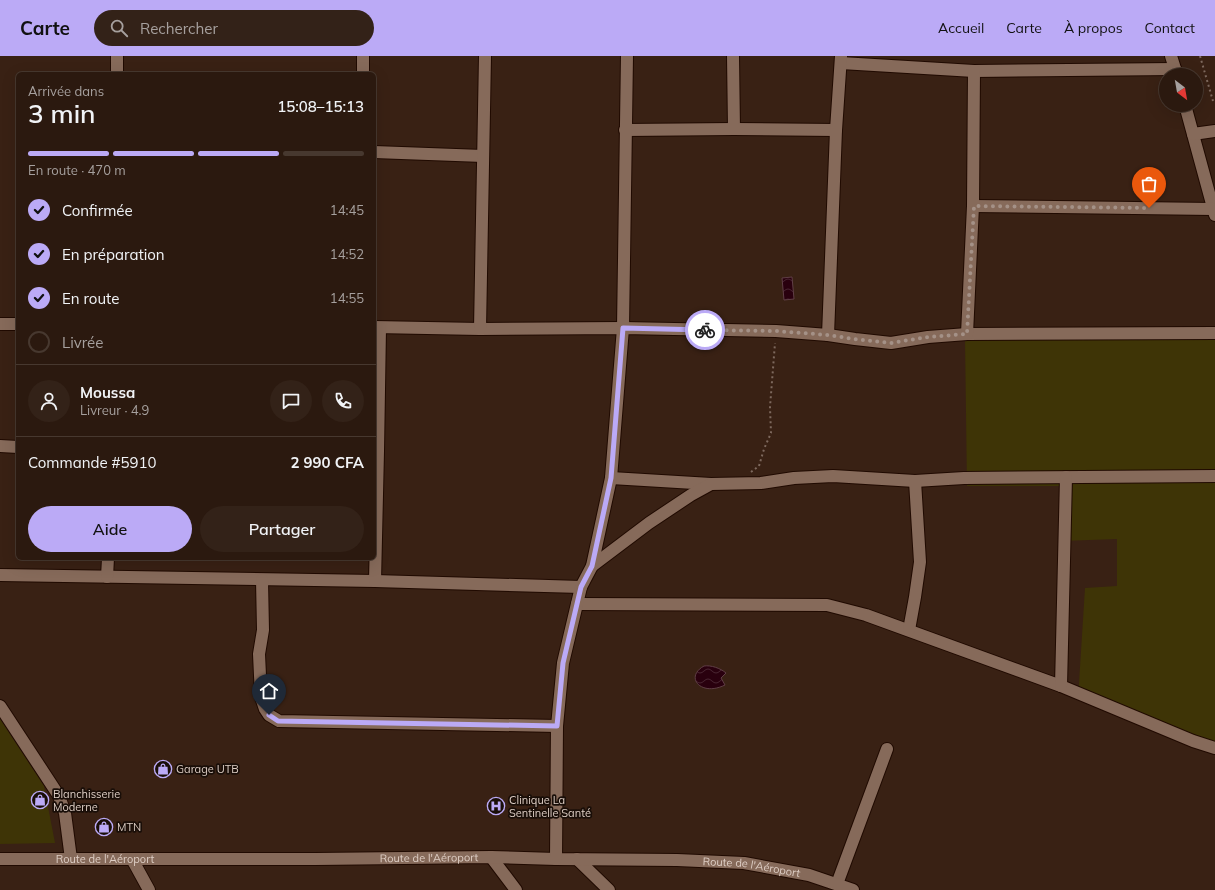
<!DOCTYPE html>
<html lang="fr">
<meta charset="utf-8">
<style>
body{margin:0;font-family:Mulish,sans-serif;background:#332218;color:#f1f3f6;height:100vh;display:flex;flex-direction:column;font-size:15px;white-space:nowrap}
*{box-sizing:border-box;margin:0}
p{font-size:13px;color:#a6a09e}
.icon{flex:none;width:22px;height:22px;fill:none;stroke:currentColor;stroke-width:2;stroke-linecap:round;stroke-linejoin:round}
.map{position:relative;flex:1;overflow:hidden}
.sheet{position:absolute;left:16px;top:16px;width:360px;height:488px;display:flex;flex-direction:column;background:#2b190f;border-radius:6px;box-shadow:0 4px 16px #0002,0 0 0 1px #47382f}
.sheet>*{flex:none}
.needle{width:26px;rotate:149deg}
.fabs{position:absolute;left:1159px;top:12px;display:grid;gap:8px}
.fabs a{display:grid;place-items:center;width:44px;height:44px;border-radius:50%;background:#2b190f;box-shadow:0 4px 16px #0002,0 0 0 1px #47382f;font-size:20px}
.pin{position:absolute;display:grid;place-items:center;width:34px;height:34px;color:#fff;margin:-41px -17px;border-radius:50% 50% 50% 0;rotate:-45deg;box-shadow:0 0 4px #0007}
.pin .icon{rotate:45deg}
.courier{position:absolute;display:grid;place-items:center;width:40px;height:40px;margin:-20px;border:3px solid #bbaaf6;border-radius:50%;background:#fff;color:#222;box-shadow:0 1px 5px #0007}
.summary em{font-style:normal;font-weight:600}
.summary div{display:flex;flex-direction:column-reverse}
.summary{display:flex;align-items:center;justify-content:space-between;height:68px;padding:0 12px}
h1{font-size:26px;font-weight:600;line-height:30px}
.bar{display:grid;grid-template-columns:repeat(4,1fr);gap:6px 4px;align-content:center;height:48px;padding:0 12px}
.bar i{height:5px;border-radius:3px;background:#47382f}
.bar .selected{background:#bbaaf6}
.bar p{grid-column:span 4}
.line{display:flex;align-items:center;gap:10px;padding:0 12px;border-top:1px solid #47382f}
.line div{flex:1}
.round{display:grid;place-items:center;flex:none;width:42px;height:42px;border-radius:21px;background:#332218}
ol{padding:0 12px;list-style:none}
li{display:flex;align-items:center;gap:12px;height:44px}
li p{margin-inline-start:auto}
li .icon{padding:4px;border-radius:50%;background:#bbaaf6;color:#111;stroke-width:4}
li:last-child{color:#a6a09e}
li i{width:22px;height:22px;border:2px solid #47382f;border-radius:50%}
.primary-button{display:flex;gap:8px;margin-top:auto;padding:8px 12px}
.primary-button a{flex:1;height:46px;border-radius:24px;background:#bbaaf6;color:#111;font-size:16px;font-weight:600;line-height:46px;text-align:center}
.primary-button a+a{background:#332218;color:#f1f3f6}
header{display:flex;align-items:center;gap:24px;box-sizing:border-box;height:56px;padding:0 20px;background:#bbaaf6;color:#111}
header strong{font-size:19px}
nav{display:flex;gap:22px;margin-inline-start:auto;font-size:14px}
.search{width:280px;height:36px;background:#332218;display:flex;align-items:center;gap:10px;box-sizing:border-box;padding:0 14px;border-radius:22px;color:#a6a09e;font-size:15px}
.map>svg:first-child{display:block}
</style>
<header>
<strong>Carte</strong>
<div class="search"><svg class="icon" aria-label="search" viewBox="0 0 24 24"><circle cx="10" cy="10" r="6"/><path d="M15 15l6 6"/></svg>Rechercher</div>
<nav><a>Accueil</a><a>Carte</a><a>À propos</a><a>Contact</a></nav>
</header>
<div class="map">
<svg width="1215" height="834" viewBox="0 0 1215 834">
<defs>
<pattern id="water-waves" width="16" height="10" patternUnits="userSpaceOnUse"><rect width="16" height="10" fill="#29000e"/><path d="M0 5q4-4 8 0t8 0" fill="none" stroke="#482430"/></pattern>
</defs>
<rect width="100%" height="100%" fill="#392114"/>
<g fill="#3e3406">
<path d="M965,283H1215V695L1078,643L1085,532L1117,530V483L1062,485L1063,430H967Z"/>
<path d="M0,663L44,730L55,787L0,788Z"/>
</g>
<g fill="url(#water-waves)" stroke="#5f3e45">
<path d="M792,221L794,243L784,244L782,222Z"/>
<path d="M704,610C711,609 720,612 726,617L721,622L725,629C701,641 684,621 704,610Z"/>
</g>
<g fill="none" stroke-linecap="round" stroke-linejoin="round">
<defs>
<g id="street">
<path d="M733,0L734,73"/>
<path d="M1171,0L1177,19"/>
<path d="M841,7L974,15L1175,13"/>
<path d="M117,18V0"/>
<path d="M363,18V0"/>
<path d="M1185,49L1215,159"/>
<path d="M625,74L734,73L836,74"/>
<path d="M1193,78L1215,75"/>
<path d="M374,96L483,100"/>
<path d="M973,150L1213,153"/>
<path d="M0,268H18"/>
<path d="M374,271L480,273L623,272L776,275L828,279L855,283L891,287L928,281L967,278L1215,277"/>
<path d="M480,273L485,0"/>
<path d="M967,278L973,150L974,15"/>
<path d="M828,279L836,74L841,0"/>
<path d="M0,390L18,391"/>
<path d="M611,422L711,428"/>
<path d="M592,510L649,467L691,439L711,428L761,427L794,422L833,420L915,425L964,422L1215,420"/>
<path d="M0,519L375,525L581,531"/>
<path d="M107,521L108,502"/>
<path d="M262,524L263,574L259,598L261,641L265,653L269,659L279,665L557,670"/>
<path d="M375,525L378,395L380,272"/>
<path d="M577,548L827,549L866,559L1061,630L1193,685L1215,692"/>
<path d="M909,574L915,541L920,506L915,425"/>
<path d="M1061,630L1066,421"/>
<path d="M0,650L59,740L65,757L71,803"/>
<path d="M491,801L516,834"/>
<path d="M132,803L149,834"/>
<path d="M577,803L609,834"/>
<path d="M837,828L887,693"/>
</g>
<g id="secondary">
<path id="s1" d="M0,803H316L491,801L556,803L677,804L744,807L809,819L853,834"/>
<path d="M556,803L557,670L563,607L581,531L592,510L611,422L623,272L627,0"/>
</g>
</defs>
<use href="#street" stroke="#200a01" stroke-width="14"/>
<use href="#secondary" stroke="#200a01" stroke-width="14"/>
<g stroke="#7e695e" stroke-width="2" stroke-dasharray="2 3" stroke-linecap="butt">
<path d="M1200,0L1213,45"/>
<path d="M751,416L759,410L764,393L771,377L770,351L775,287"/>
</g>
<use href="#street" stroke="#866a5a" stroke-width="12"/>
<use href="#secondary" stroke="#866a5a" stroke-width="12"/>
</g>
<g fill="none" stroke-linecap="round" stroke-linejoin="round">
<path stroke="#a49187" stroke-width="4" stroke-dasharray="0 7.2" d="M705,274L776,275L828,279L854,283L891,287L928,281L967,278L974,150L1149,152"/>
<path stroke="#bbaaf6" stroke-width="5" d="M269,659L278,665L557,670L563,607L581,531L592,510L611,422L623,272L705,274"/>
</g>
<defs>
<symbol id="shop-ring" viewBox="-11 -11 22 22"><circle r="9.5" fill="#190e08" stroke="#bbaaf6" stroke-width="1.5"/><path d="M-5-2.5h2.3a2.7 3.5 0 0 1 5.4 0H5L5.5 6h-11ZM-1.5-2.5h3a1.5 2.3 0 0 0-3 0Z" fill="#bbaaf6"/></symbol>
<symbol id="hospital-ring" viewBox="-11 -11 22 22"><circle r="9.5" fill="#190e08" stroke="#bbaaf6" stroke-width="1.5"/><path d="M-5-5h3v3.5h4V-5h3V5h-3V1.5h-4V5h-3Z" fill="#bbaaf6"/></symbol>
</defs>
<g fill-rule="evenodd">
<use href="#shop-ring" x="153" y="703" width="20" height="20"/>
<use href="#shop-ring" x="30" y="734" width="20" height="20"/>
<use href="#hospital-ring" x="486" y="740" width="20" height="20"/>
<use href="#shop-ring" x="94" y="761" width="20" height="20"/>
</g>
<g text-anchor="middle" stroke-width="3.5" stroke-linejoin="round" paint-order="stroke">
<g font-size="11" fill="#decec5" stroke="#190e08" text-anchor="start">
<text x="176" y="717">Garage UTB</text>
<text x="53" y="742">Blanchisserie<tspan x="53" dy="13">Moderne</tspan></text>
<text x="509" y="748">Clinique La<tspan x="509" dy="13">Sentinelle Santé</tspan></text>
<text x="117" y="775">MTN</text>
</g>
<g font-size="11" fill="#decec5" stroke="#190e08">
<text dy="4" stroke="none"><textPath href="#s1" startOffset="429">Route de l'Aéroport</textPath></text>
<text dy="4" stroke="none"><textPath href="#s1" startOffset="105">Route de l'Aéroport</textPath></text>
<text dy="4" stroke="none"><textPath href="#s1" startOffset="752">Route de l'Aéroport</textPath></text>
</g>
</g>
</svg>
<div class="fabs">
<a><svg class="needle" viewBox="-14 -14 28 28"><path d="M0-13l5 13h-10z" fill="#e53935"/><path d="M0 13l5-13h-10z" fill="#a6a09e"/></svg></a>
</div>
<div class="pin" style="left:1149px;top:152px;background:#ea580c"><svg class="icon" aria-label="bag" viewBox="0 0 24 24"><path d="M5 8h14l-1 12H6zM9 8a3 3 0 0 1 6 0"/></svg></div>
<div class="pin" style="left:269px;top:659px;background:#1f2937"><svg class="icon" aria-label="home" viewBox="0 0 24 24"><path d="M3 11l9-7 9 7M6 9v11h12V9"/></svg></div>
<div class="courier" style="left:705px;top:274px"><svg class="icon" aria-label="bike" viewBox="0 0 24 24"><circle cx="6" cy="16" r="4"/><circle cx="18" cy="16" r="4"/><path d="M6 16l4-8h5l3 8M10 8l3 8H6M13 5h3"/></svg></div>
<section class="sheet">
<div class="summary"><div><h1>3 min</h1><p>Arrivée dans</p></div><em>15:08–15:13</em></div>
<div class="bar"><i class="selected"></i><i class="selected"></i><i class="selected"></i><i></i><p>En route · 470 m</p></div>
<ol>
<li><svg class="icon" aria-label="check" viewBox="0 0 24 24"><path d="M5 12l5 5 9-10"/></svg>Confirmée<p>14:45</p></li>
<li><svg class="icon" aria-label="check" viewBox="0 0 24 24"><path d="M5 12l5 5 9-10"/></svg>En préparation<p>14:52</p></li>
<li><svg class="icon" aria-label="check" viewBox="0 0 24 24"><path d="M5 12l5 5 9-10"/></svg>En route<p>14:55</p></li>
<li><i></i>Livrée</li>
</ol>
<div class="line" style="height:72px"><a class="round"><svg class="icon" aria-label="person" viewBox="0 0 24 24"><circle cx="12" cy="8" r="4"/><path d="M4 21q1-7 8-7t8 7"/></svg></a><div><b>Moussa</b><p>Livreur · 4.9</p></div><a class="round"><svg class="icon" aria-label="chat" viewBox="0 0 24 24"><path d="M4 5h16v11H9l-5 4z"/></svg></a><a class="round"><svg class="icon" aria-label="phone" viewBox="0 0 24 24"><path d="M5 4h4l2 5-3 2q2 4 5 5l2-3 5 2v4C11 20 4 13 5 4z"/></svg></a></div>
<div class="line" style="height:52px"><div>Commande #5910</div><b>2 990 CFA</b></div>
<div class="primary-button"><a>Aide</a><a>Partager</a></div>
</section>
</div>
